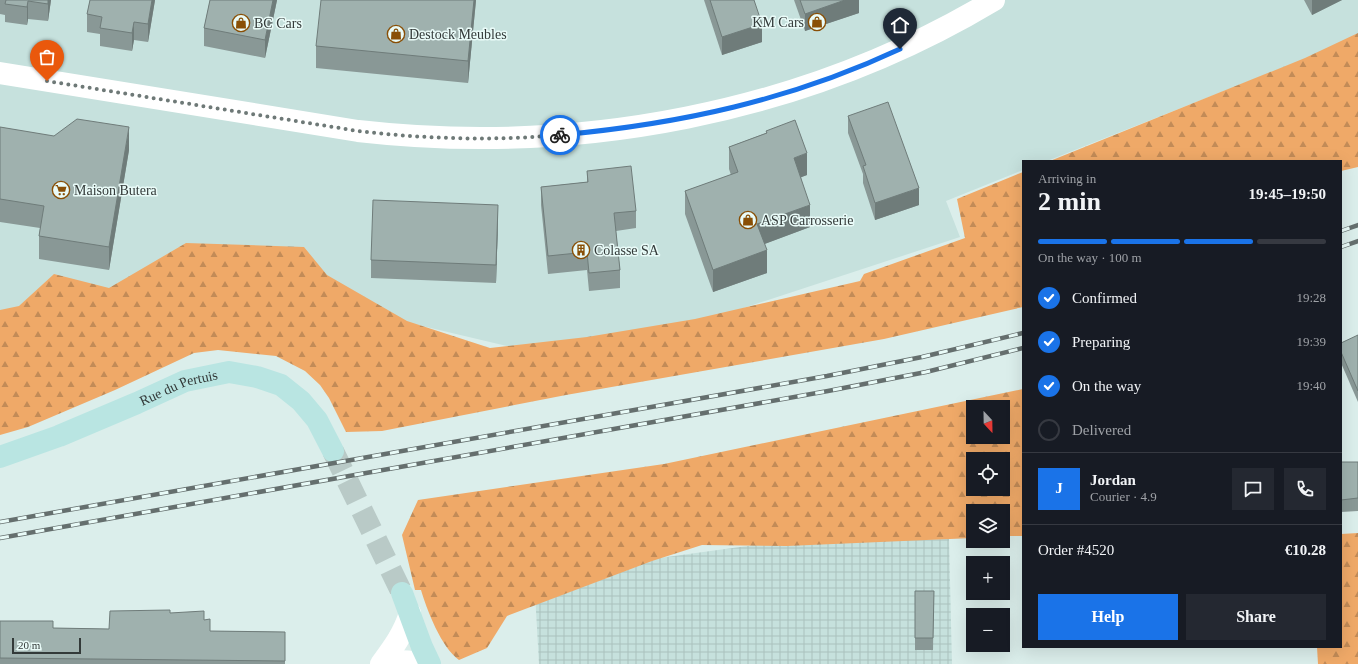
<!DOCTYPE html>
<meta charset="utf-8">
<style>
body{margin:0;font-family:Georgia,serif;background:#242831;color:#f1f3f6;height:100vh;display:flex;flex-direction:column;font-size:15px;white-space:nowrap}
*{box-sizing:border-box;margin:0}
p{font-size:13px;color:#9ea1a6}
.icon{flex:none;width:22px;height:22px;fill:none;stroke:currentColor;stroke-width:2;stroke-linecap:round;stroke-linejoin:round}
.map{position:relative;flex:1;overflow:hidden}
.sheet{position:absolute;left:1022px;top:160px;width:320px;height:488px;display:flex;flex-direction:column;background:#171b24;border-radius:0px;box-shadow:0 4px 16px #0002}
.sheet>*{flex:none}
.needle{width:26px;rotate:158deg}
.fabs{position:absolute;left:966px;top:400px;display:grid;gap:8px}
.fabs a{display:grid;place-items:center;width:44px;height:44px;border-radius:0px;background:#171b24;box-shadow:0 4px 16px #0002;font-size:20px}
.scale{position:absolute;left:12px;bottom:10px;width:69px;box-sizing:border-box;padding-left:4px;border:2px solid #333a39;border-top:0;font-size:11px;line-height:14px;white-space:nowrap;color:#333a39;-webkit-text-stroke:3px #e9fbf8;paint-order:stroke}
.pin{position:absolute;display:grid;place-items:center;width:34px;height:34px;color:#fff;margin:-41px -17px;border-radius:50% 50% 50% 0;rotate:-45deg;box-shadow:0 0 4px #0007}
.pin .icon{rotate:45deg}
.courier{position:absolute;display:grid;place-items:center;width:40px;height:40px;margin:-20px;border:3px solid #1a73e8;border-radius:50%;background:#fff;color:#222;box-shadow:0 1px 5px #0007}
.overview em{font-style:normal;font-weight:800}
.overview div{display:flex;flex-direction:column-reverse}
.overview{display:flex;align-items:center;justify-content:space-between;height:68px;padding:0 16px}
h1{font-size:26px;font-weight:800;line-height:30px}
.bar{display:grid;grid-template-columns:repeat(4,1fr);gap:6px 4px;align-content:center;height:48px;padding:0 16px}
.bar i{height:5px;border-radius:3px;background:#363941}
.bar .on{background:#1a73e8}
.bar p{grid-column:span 4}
.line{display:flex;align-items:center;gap:10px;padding:0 16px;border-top:1px solid #363941}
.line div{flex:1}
.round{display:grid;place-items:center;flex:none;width:42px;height:42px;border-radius:0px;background:#242831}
ol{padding:0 16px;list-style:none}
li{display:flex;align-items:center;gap:12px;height:44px}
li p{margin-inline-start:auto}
li .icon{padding:4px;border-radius:50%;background:#1a73e8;color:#fff;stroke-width:4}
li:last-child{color:#9ea1a6}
li i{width:22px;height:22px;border:2px solid #363941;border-radius:50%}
.button{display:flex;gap:8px;margin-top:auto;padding:8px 16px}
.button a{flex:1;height:46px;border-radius:0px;background:#1a73e8;color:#fff;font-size:16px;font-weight:800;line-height:46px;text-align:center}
.button a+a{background:#242831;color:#f1f3f6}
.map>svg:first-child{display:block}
</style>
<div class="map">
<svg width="1358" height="664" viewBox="0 0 1358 664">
<defs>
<pattern id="industrial-grid" width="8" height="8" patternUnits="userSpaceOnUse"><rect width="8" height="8" fill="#c6e1dd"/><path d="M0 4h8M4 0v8" fill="none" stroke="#abc2be"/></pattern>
<pattern id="forest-firs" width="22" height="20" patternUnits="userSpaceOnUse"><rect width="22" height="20" fill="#efa968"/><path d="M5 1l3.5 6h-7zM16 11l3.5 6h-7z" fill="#c28b57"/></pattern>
</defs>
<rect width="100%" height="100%" fill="#dbeeeb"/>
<path fill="#c6e1dd" d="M0,0H1358V38L1047,161H1023V170L946,201L960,237L689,326L524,350L325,303L70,323L0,310Z"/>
<path fill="url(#industrial-grid)" d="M949,539L952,664H539L534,575L770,543Z"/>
<g fill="url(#forest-firs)" fill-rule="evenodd">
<path d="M1358,33V167L1341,171V161H1050L1305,58Z"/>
<path d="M1023,172V307L884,339L566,395L382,431L346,432L329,398L320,385L305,371L276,356L218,350L194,353L115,390L28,427L0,435V310L19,306L54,274L109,288L186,243L304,247L327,275L407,321L490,348L587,337L695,319L860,281L864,274L965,238L957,199Z"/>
<path d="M1023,389V536H1003V511H973V538L787,546L702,545L652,561L507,616L487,648L459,660C441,647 427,610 421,590H415L402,535L418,500L664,464ZM973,407H1003V437H973ZM973,459H1003V489H973Z"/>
<path d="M1358,533V664H1318L1317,647H1341V534Z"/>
</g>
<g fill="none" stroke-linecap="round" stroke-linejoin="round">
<path stroke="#b9cac7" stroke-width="22" stroke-dasharray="22 11" stroke-linecap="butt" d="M333,451L402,593"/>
<g stroke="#fff" stroke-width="22">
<path d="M381,664C393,648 404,633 410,613"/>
<path d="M384,664C397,659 412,661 426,664"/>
</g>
<path stroke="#fff" stroke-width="22" d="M0,73L358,131C577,156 804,114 994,0"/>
<g stroke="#b9e5e2" stroke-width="22">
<path id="s1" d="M0,457L59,436L137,403L185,381L229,372L257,377L281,385L301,401L317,420L333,451"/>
<path d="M402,593L422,647L430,664"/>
</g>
<defs>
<g id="rail">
<path d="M1341,231L1358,225"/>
<path d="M1341,247L1358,241"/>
<path d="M0,522L827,376L922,357L1023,333"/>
<path d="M0,538L828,391L926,372L1023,348"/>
</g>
</defs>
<use href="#rail" stroke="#656f6e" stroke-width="4.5"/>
<use href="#rail" stroke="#e9fbf8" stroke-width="3" stroke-dasharray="9" stroke-linecap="butt"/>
</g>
<g fill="#899896">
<path d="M0,0H51L48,21L28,19L27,25L5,22V15L0,14Z"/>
<path d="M90,0H155L148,42L134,40L132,51L100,46V34L87,32V14Z"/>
<path d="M210,0H277L265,58L204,46V28Z"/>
<path d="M476,0L468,83L316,68V46Z"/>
<path d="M704,0H754L762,42L722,55Z"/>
<path d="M794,0H859V13L805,31Z"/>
<path d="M1304,0H1342L1312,15Z"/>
<path d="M848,116L919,205L875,220L863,183V174L848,133Z"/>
<path d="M0,127L129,150L109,270L39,259V236L40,228L0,222Z"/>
<path d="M766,131L807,175L801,177L810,227L764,244L767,273L713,292L685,214V191L731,175L729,169V147L766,133Z"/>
<path d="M587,171L636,211V228L616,231L620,270V288L589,291L587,270L548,274L541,205V187L587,182Z"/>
<path d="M498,223L496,283L371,278V260Z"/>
<path d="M1358,335V402L1341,363V352Z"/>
<path d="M1341,462H1358V511L1341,512Z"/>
<path d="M915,591H934L933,650H915Z"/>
<path d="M170,613L204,620L210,631L285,632V664H0V621L53,628L109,629Z"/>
</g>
<g fill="#6f7c7a">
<path d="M48,0H51L48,21Z"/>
<path d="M152,0H155L148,42V24Z"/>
<path d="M273,0H277L265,58V40Z"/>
<path d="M474,0H476L468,83V61Z"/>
<path d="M845,0H859V13L805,31V14Z"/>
<path d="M1312,0H1342L1312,15Z"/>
<path d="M28,1V19L27,25V7Z"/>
<path d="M134,22V40L132,51V33Z"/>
<path d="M762,24V42L722,55V37Z"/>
<path d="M129,127V150L109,270V247Z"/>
<path d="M807,153V175L794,180V158Z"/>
<path d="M919,188V205L875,220V203Z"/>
<path d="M498,205V223L496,283V265Z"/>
<path d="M810,205V227L757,247V224Z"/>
<path d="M767,250V273L713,292V270Z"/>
</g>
<g fill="#9fb1ae" stroke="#6f7c7a">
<path d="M6,0H48V4L28,1L27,7L5,4Z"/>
<path d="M90,0H152L148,24L134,22L132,33L100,28L102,17L87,14Z"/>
<path d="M210,0H273L265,40L204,28Z"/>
<path d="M321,0H474L468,61L316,46Z"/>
<path d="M710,0H754L762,24L722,37Z"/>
<path d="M800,0H845L805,14Z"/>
<path d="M888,102L919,188L875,203L863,166L866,165L848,116Z"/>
<path d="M77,119L129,127L109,247L39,236L44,206L0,199V127L54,136Z"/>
<path d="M795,120L807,153L794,158L810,205L757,224L767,250L713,270L685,191L738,172L729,147L767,133L766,131Z"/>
<path d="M631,166L636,211L614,213L620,270L589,273L587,252L548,256L541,187L588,182L587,171Z"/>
<path d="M373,200L498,205L496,265L371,260Z"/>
<path d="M1358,335V391L1341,352V343Z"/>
<path d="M1341,462H1358V498L1341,500Z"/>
<path d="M915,591H934L933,638H915Z"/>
<path d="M170,610V613L204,611V620L210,619V631L285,632V661L0,658V621H53V628L109,629L110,611Z"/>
</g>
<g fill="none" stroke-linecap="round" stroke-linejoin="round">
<path stroke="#6e7977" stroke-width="4" stroke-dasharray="0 7.2" d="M47,81L358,131C425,139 493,141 560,135"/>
<path stroke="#1a73e8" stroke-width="5" d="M560,135C680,124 791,100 900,49"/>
</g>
<defs>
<symbol id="shop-ring" viewBox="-11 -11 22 22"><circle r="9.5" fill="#e9fbf8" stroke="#894f06" stroke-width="1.5"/><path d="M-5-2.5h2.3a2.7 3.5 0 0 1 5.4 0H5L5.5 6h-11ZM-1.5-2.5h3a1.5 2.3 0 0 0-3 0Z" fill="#894f06"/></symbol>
<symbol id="supermarket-ring" viewBox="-11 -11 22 22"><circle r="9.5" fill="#e9fbf8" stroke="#894f06" stroke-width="1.5"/><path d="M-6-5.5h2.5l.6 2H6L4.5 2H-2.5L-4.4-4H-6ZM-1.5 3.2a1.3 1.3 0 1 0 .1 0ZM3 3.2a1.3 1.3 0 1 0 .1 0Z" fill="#894f06"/></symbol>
<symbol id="building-ring" viewBox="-11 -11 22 22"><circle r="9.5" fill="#e9fbf8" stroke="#894f06" stroke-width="1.5"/><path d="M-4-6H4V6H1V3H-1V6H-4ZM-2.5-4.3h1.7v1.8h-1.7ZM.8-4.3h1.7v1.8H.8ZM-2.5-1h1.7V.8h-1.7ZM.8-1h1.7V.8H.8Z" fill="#894f06"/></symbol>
</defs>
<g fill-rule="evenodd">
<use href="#shop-ring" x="807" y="12" width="20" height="20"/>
<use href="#shop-ring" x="231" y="13" width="20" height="20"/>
<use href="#shop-ring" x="386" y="24" width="20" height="20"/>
<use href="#supermarket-ring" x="51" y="180" width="20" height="20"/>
<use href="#shop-ring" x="738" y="210" width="20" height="20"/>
<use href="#building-ring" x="571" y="240" width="20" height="20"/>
</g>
<g text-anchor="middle" stroke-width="3" stroke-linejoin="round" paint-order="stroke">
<g font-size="14" fill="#333a39" stroke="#e9fbf8" text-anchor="start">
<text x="804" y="27" text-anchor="end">KM Cars</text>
<text x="254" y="28">BC Cars</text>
<text x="409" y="39">Destock Meubles</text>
<text x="74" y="195">Maison Butera</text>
<text x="761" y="225">ASP Carrosserie</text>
<text x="594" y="255">Colasse SA</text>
</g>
<g font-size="14" fill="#333a39" stroke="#e9fbf8">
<text dy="5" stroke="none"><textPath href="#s1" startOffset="192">Rue du Pertuis</textPath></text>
</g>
</g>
</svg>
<div class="fabs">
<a><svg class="needle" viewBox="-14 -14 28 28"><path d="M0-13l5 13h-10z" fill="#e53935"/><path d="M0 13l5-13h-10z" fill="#9ea1a6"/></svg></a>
<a><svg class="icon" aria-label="locate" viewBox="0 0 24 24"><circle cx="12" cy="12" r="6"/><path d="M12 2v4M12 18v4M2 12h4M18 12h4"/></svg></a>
<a><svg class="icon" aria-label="layers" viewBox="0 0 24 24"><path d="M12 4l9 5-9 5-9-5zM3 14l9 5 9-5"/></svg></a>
<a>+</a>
<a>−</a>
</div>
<div class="scale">20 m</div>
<div class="pin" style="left:47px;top:81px;background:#ea580c"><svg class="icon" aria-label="bag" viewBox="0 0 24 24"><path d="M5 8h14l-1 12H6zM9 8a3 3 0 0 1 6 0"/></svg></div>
<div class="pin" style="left:900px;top:49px;background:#1f2937"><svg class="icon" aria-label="home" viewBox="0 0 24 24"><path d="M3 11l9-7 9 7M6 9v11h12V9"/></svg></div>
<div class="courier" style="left:560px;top:135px"><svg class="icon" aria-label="bike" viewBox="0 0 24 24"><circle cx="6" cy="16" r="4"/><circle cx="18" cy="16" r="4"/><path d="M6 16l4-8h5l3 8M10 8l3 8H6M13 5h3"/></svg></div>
<section class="sheet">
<div class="overview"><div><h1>2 min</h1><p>Arriving in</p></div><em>19:45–19:50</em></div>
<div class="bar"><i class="on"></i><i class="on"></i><i class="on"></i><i></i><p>On the way · 100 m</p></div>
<ol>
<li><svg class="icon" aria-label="check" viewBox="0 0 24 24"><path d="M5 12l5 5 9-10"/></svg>Confirmed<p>19:28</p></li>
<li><svg class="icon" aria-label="check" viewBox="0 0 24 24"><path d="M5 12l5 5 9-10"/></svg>Preparing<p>19:39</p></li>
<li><svg class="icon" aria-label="check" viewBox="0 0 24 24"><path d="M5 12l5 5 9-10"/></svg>On the way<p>19:40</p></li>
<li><i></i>Delivered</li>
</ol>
<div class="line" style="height:72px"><b class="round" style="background:#1a73e8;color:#fff">J</b><div><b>Jordan</b><p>Courier · 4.9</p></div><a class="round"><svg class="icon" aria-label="chat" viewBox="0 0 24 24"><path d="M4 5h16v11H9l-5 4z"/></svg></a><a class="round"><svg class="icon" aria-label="phone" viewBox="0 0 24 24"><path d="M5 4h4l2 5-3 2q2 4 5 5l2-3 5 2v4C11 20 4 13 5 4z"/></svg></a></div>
<div class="line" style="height:52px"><div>Order #4520</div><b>€10.28</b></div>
<div class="button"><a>Help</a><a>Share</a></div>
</section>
</div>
